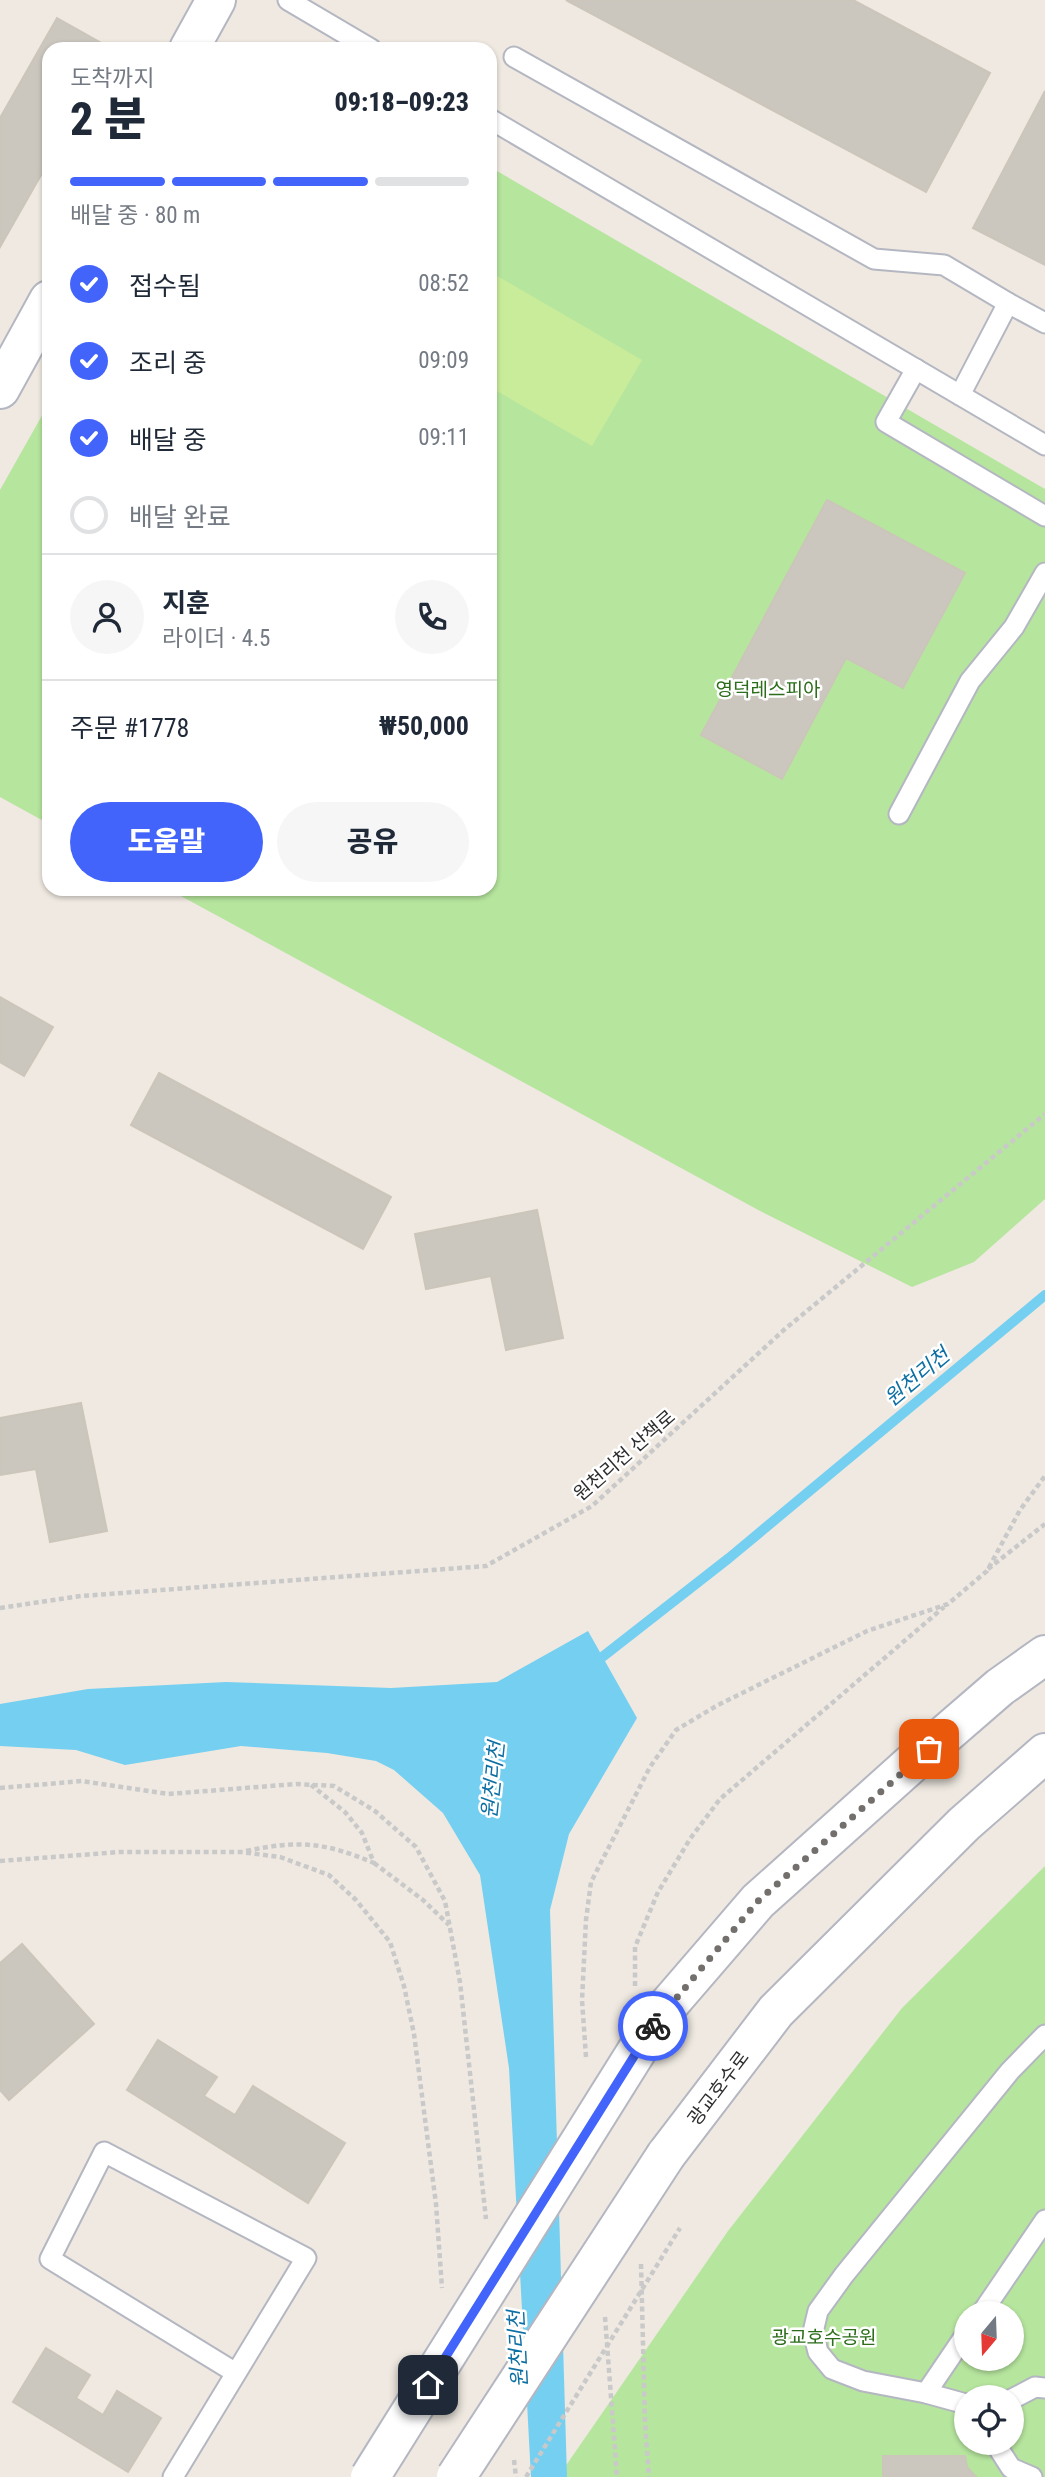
<!DOCTYPE html>
<html lang="ko">
<meta charset="utf-8">
<style>
body{margin:0;font-family:"Roboto Condensed","Noto Sans KR",sans-serif;background:#f6f6f7;color:#1f2937;height:100vh;display:flex;flex-direction:column;font-size:26px;white-space:nowrap}
*{box-sizing:border-box;margin:0}
p{font-size:23px;color:#747a83}
.icon{flex:none;width:38px;height:38px;fill:none;stroke:currentColor;stroke-width:2;stroke-linecap:round;stroke-linejoin:round}
.map{position:relative;flex:1;overflow:hidden}
.panel{position:absolute;left:42px;top:42px;width:455px;height:854px;display:flex;flex-direction:column;background:#fff;border-radius:21px;box-shadow:0 2px 5px #0004}
.panel>*{flex:none}
.needle{width:46px;rotate:199deg}
.buttons{position:absolute;left:954px;top:2301px;display:grid;gap:14px}
.buttons a{display:grid;place-items:center;width:70px;height:70px;border-radius:50%;background:#fff;box-shadow:0 2px 5px #0004;font-size:35px}
.pin{position:absolute;display:grid;place-items:center;width:60px;height:60px;color:#fff;margin:-30px;border-radius:14px;box-shadow:0 4px 10px #0006}
.courier{position:absolute;display:grid;place-items:center;width:70px;height:70px;margin:-35px;border:5px solid #4264fb;border-radius:50%;background:#fff;color:#222;box-shadow:0 2px 9px #0007}
.overview em{font-style:normal;font-weight:800}
.overview div{display:flex;flex-direction:column-reverse}
.overview{display:flex;align-items:center;justify-content:space-between;height:119px;padding:0 28px}
h1{font-size:46px;font-weight:800;line-height:52px}
.bar{display:grid;grid-template-columns:repeat(4,1fr);gap:10px 7px;align-content:center;height:84px;padding:0 28px}
.bar i{height:9px;border-radius:5px;background:#e0e1e3}
.bar .current{background:#4264fb}
.bar p{grid-column:span 4}
.line{display:flex;align-items:center;gap:18px;padding:0 28px;border-top:2px solid #e0e1e3}
.line div{flex:1}
.round{display:grid;place-items:center;flex:none;width:74px;height:74px;border-radius:37px;background:#f6f6f7}
ol{padding:0 28px;list-style:none}
li{display:flex;align-items:center;gap:21px;height:77px}
li p{margin-inline-start:auto}
li .icon{padding:7px;border-radius:50%;background:#4264fb;color:#fff;stroke-width:4}
li:last-child{color:#747a83}
li i{width:38px;height:38px;border:4px solid #e0e1e3;border-radius:50%}
.primary-button{display:flex;gap:14px;margin-top:auto;padding:14px 28px}
.primary-button a{flex:1;height:80px;border-radius:42px;background:#4264fb;color:#fff;font-size:28px;font-weight:800;line-height:80px;text-align:center}
.primary-button a+a{background:#f6f6f7;color:#1f2937}
.map>svg:first-child{display:block}
</style>
<div class="map">
<svg width="1045" height="2477" viewBox="0 0 1045 2477">
<rect width="100%" height="100%" fill="#efe9e1"/>
<g fill="#b6e59e" fill-rule="evenodd">
<path d="M490,167L1045,489V1199L974,1262L912,1287L762,1212L168,889H490Z"/>
<path d="M49,403V824L0,797V490Z"/>
<path d="M1045,1866V2477H558L728,2231L902,2008ZM966,2314H1012V2359H966ZM966,2398H1012V2443H966Z"/>
</g>
<path fill="#c9ec9a" d="M492,273L642,360L592,446L490,387V277Z"/>
<path fill="#75cff0" d="M588,1631L637,1718L569,1834L550,1910L567,2477H531L509,2068L480,1875L443,1813L394,1770L376,1761L327,1753L241,1746L125,1765L76,1750L0,1746V1704L88,1689L226,1682L391,1688L497,1682Z"/>
<g fill="none" stroke-linecap="round" stroke-linejoin="round">
<path stroke="#75cff0" stroke-width="10" d="M592,1665L729,1558L1045,1295"/>
</g>
<g fill="#cbc7bf" stroke="#cbc5ba" stroke-width="2">
<path d="M566,0H853L990,73L926,192Z"/>
<path d="M57,18L112,49H49V161L0,247V118Z"/>
<path d="M1045,91V265L973,228Z"/>
<path d="M827,500L965,573L903,688L846,658L782,779L701,735Z"/>
<path d="M0,997L53,1027L24,1076L0,1062Z"/>
<path d="M159,1073L391,1197L363,1249L131,1125Z"/>
<path d="M537,1210L563,1338L506,1350L491,1276L426,1289L415,1234Z"/>
<path d="M81,1403L107,1531L50,1542L36,1469L0,1475V1418Z"/>
<path d="M22,1944L94,2024L9,2100L0,2090V1963Z"/>
<path d="M158,2040L217,2077L204,2096L235,2115L253,2086L345,2143L308,2203L127,2090Z"/>
<path d="M46,2348L90,2375L76,2398L103,2415L117,2391L161,2418L128,2472L13,2402Z"/>
<path d="M883,2456H965L967,2467L976,2477H883Z"/>
</g>
<g fill="none" stroke-linecap="round" stroke-linejoin="round">
<defs>
<g id="service">
<path d="M288,0L371,49"/>
<path d="M514,57L874,259L944,265L1008,303"/>
<path d="M490,119L1045,445"/>
<path d="M916,369L886,422L1045,516"/>
<path d="M960,395L1008,303L1045,323"/>
<path d="M899,814L970,681L1014,627L1045,573"/>
<path d="M981,2314L1045,2220"/>
<path d="M926,2393L966,2334"/>
<path d="M1012,2399L1035,2387L1045,2388"/>
<path d="M966,2404L926,2393L863,2381L832,2369L818,2352L813,2332L818,2311L844,2275L1010,2071L1045,2035"/>
<path d="M995,2443L1011,2468L1032,2477"/>
<path d="M173,2477L306,2258L104,2152L50,2259L236,2373"/>
</g>
<g id="tertiary">
<path d="M189,49L216,0"/>
<path d="M0,389L49,300"/>
</g>
<g id="secondary">
<path d="M658,2017L758,1901L911,1764L1000,1687L1045,1655"/>
<path d="M666,2155L776,2011L964,1824L1045,1753"/>
</g>
</defs>
<use href="#service" stroke="#b4b7c1" stroke-width="23"/>
<use href="#tertiary" stroke="#b4b7c1" stroke-width="42"/>
<use href="#secondary" stroke="#b4b7c1" stroke-width="42"/>
<g stroke="#c9c9c9" stroke-width="4.5" stroke-dasharray="5 3.5" stroke-linecap="butt">
<path d="M988,1569L1045,1524"/>
<path d="M0,1608L81,1596L486,1566L592,1506L785,1329L1045,1114"/>
<path d="M0,1788L82,1781L168,1794L296,1784L334,1786L375,1811L416,1847L445,1901L460,1982L486,2219"/>
<path d="M246,1851C299,1840 324,1842 374,1863L362,1833L345,1812L311,1785"/>
<path d="M0,1861L120,1852H241L280,1857L329,1875L356,1900L390,1942L404,1986L414,2034L436,2204L442,2288"/>
<path d="M374,1863L423,1900L449,1925"/>
<path d="M635,1986V1947L658,1892L690,1839L720,1799L944,1607"/>
<path d="M586,2057L582,2000L586,1920L591,1882L650,1767L676,1730L718,1705L867,1631L948,1604L987,1571L1020,1510L1045,1476"/>
<path d="M641,2264L645,2423L649,2477"/>
<path d="M605,2317L617,2477"/>
<path d="M514,2460L516,2477"/>
</g>
<use href="#service" stroke="#fff" stroke-width="19"/>
<use href="#tertiary" stroke="#fff" stroke-width="38"/>
<use href="#secondary" stroke="#fff" stroke-width="38"/>
<defs>
<g id="secondary-bridge">
<path d="M370,2477L658,2017"/>
<path d="M456,2477L666,2155"/>
</g>
</defs>
<use href="#secondary-bridge" stroke="#b4b7c1" stroke-width="42" stroke-linecap="butt"/>
<path stroke="#c9c9c9" stroke-width="4.5" stroke-dasharray="5 3.5" stroke-linecap="butt" d="M526,2477L680,2228"/>
<use href="#secondary-bridge" stroke="#fff" stroke-width="38"/>
</g>
<g fill="none" stroke-linecap="round" stroke-linejoin="round">
<path stroke="#726f6d" stroke-width="7" stroke-dasharray="0 12.6" d="M653,2026L758,1901L929,1749"/>
<path stroke="#4264fb" stroke-width="9" d="M428,2385L653,2026"/>
</g>
<g text-anchor="middle" stroke-width="5" stroke-linejoin="round" paint-order="stroke">
<g font-size="19" fill="#2c6e1b" stroke="#fff">
<text x="768" y="696">영덕레스피아</text>
<text x="824" y="2344">광교호수공원</text>
</g>
<g font-size="19" fill="#2e2e2e" stroke="#fff">
<text transform="translate(624 1455) rotate(-41)" y="7">원천리천 산책로</text>
<text transform="translate(718 2088) rotate(-53)" y="7">광교호수로</text>
</g>
<g font-size="21" font-style="italic" fill="#0d6fa3" stroke="#fff">
<text transform="translate(917 1377) rotate(-40)" y="7">원천리천</text>
<text transform="translate(493 1780) rotate(-84)" y="7">원천리천</text>
<text transform="translate(518 2349) rotate(-93)" y="7">원천리천</text>
</g>
</g>
</svg>
<div class="buttons">
<a><svg class="needle" viewBox="-14 -14 28 28"><path d="M0-13l5 13h-10z" fill="#e53935"/><path d="M0 13l5-13h-10z" fill="#747a83"/></svg></a>
<a><svg class="icon" aria-label="locate" viewBox="0 0 24 24"><circle cx="12" cy="12" r="6"/><path d="M12 2v4M12 18v4M2 12h4M18 12h4"/></svg></a>
</div>
<div class="pin" style="left:929px;top:1749px;background:#ea580c"><svg class="icon" aria-label="bag" viewBox="0 0 24 24"><path d="M5 8h14l-1 12H6zM9 8a3 3 0 0 1 6 0"/></svg></div>
<div class="pin" style="left:428px;top:2385px;background:#1f2937"><svg class="icon" aria-label="home" viewBox="0 0 24 24"><path d="M3 11l9-7 9 7M6 9v11h12V9"/></svg></div>
<div class="courier" style="left:653px;top:2026px"><svg class="icon" aria-label="bike" viewBox="0 0 24 24"><circle cx="6" cy="16" r="4"/><circle cx="18" cy="16" r="4"/><path d="M6 16l4-8h5l3 8M10 8l3 8H6M13 5h3"/></svg></div>
<section class="panel">
<div class="overview"><div><h1>2 분</h1><p>도착까지</p></div><em>09:18–09:23</em></div>
<div class="bar"><i class="current"></i><i class="current"></i><i class="current"></i><i></i><p>배달 중 · 80 m</p></div>
<ol>
<li><svg class="icon" aria-label="check" viewBox="0 0 24 24"><path d="M5 12l5 5 9-10"/></svg>접수됨<p>08:52</p></li>
<li><svg class="icon" aria-label="check" viewBox="0 0 24 24"><path d="M5 12l5 5 9-10"/></svg>조리 중<p>09:09</p></li>
<li><svg class="icon" aria-label="check" viewBox="0 0 24 24"><path d="M5 12l5 5 9-10"/></svg>배달 중<p>09:11</p></li>
<li><i></i>배달 완료</li>
</ol>
<div class="line" style="height:126px"><a class="round"><svg class="icon" aria-label="person" viewBox="0 0 24 24"><circle cx="12" cy="8" r="4"/><path d="M4 21q1-7 8-7t8 7"/></svg></a><div><b>지훈</b><p>라이더 · 4.5</p></div><a class="round"><svg class="icon" aria-label="phone" viewBox="0 0 24 24"><path d="M5 4h4l2 5-3 2q2 4 5 5l2-3 5 2v4C11 20 4 13 5 4z"/></svg></a></div>
<div class="line" style="height:91px"><div>주문 #1778</div><b>₩50,000</b></div>
<div class="primary-button"><a>도움말</a><a>공유</a></div>
</section>
</div>
